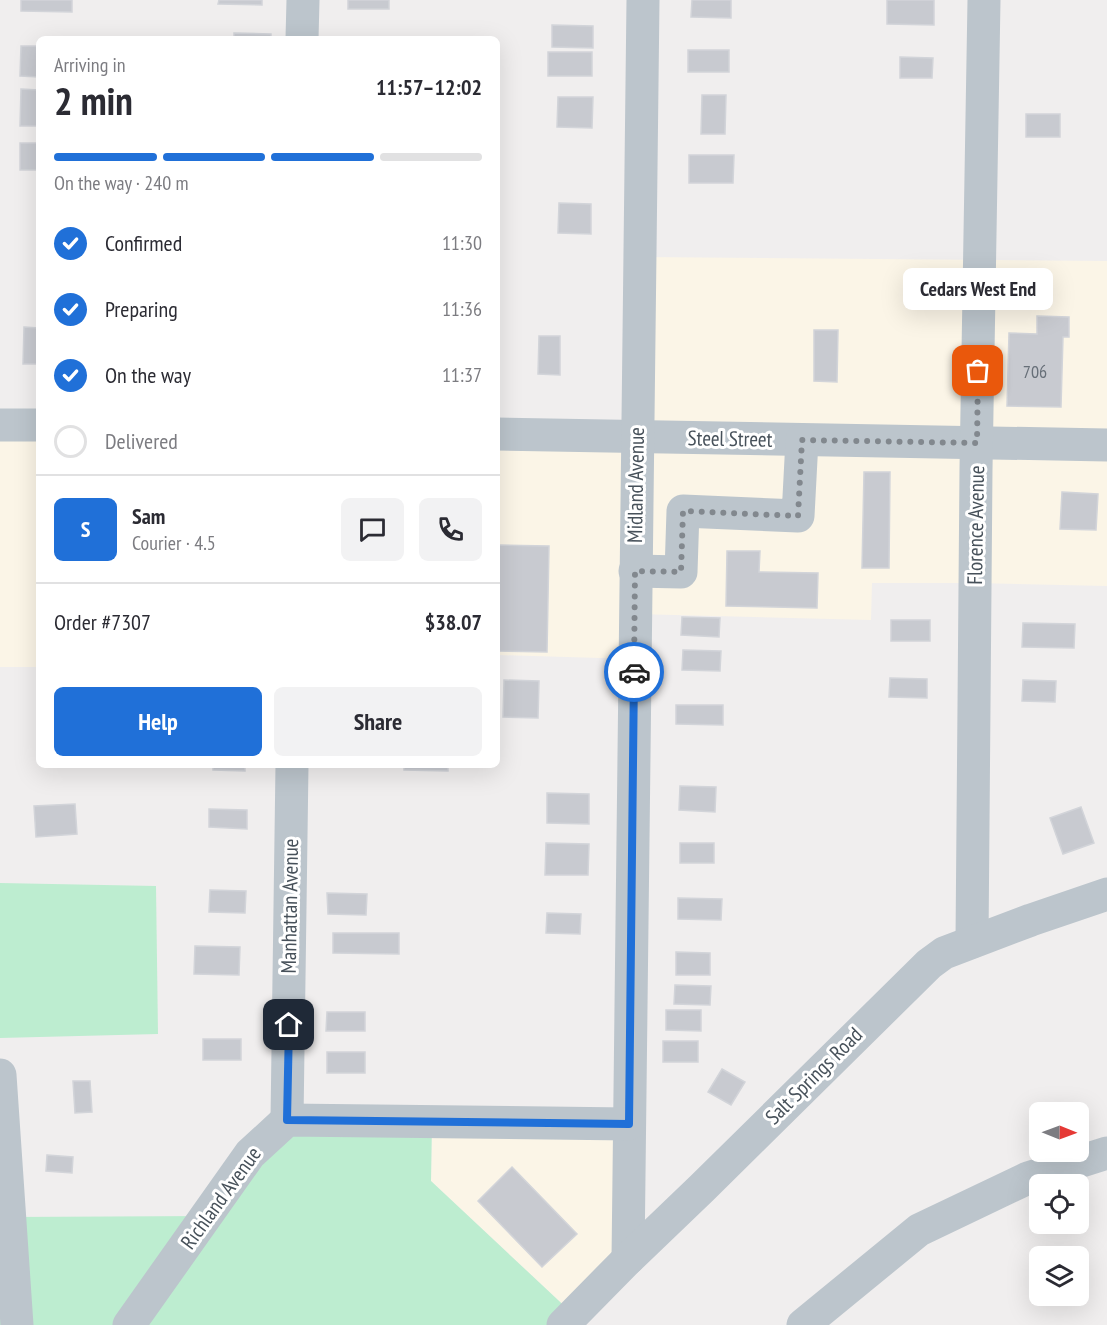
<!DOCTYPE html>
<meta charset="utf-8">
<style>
body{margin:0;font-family:"PT Sans Narrow",sans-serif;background:#f2f2f3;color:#2b2b33;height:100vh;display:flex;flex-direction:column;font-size:22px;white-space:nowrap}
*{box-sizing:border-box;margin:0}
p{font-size:20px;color:#7c7c81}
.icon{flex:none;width:33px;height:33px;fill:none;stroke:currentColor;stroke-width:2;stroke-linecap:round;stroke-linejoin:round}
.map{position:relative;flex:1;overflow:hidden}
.panel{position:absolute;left:36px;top:36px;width:464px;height:732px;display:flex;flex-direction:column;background:#fff;border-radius:9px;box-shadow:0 6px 24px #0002}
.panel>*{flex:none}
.needle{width:39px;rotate:91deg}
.tools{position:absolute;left:1029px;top:1102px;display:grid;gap:12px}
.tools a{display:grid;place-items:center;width:60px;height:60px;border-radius:9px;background:#fff;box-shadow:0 6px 24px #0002;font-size:30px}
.pin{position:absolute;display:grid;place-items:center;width:51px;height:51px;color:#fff;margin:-26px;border-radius:12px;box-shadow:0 3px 9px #0006}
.courier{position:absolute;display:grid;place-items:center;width:60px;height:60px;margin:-30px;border:4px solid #2070d8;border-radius:50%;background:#fff;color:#222;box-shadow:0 2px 8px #0007}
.bubble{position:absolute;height:42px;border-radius:9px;background:#fff;box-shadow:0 6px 24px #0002;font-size:20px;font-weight:700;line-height:42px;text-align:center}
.overview em{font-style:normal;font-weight:700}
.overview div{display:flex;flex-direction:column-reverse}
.overview{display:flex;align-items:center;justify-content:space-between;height:102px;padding:0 18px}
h1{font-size:39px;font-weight:700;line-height:45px}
.bar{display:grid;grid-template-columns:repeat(4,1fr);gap:9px 6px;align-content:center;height:72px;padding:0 18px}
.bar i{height:8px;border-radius:4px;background:#e1e1e2}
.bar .current{background:#2070d8}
.bar p{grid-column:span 4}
.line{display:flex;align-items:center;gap:15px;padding:0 18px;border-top:2px solid #e1e1e2}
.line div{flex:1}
.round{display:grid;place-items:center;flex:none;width:63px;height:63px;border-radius:9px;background:#f2f2f3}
ol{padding:0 18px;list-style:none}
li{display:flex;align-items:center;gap:18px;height:66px}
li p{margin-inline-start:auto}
li .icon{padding:6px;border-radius:50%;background:#2070d8;color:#fff;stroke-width:4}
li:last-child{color:#7c7c81}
li i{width:33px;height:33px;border:3px solid #e1e1e2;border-radius:50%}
.cta{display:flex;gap:12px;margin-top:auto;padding:12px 18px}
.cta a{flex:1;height:69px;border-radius:9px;background:#2070d8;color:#fff;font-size:24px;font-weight:700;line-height:69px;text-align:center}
.cta a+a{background:#f2f2f3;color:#2b2b33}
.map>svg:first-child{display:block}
</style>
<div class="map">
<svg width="1107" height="1325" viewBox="0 0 1107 1325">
<rect width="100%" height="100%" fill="#f0eeee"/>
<g fill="#fbf5e7">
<path d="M639,257L1107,261V586L975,583H872L871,620L635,614L634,659L497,655V434L637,437Z"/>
<rect x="0" y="425" width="39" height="242"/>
<path d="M432,1121L629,1124L628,1259L574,1315L431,1181Z"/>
</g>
<g fill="#bdedd0">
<path d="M0,883L156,886L158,1034L0,1038Z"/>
<path d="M0,1075L10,1217L207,1216L270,1134L432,1121L431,1181L574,1315L563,1325H0Z"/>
</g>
<g fill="#c8cad0" stroke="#d2d4d9" stroke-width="1.5">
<path d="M21,0H72V12L21,11Z"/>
<path d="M219,0H262V5L218,4Z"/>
<rect x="348" y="0" width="41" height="9"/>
<path d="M692,0H731V18L691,17Z"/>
<path d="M887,0H934V25L887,24Z"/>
<path d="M552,25L593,26V48L552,47Z"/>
<path d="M234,33L271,34V39H234Z"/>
<path d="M21,46H39V77L20,76Z"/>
<rect x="688" y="50" width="41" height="22"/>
<rect x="548" y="52" width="44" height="24"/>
<path d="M900,57L933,58L932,78H900Z"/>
<path d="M21,89L39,90V126H20Z"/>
<path d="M702,95H726L725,134H701Z"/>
<path d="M558,97H593L592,128L557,127Z"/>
<rect x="1026" y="114" width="34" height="23"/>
<rect x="20" y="143" width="19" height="27"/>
<path d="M689,155H734L733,183H689Z"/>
<path d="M559,203L591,204V234L558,233Z"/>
<path d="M1037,316L1069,317V337H1063L1061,407L1007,406L1009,333L1037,334Z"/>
<path d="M24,327L39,328V364H23Z"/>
<path d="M814,330H838L837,382L814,381Z"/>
<path d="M539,336H560V375L538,374Z"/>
<path d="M864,472H890L889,568H862Z"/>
<path d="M1062,492L1098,494L1096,530L1060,529Z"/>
<path d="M498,545L549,546L547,652L496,651Z"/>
<path d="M727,551H760L759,572L818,573L817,608L726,606Z"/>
<path d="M682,617L720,618L719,637L681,635Z"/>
<rect x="891" y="620" width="39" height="21"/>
<path d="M1023,623L1075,624L1074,648L1022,647Z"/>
<path d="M683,650L721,651L720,671L682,670Z"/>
<path d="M890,678L927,679V698L889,697Z"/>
<path d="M504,680L539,681L538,718L503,717Z"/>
<path d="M1023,680L1056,681L1055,702L1022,701Z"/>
<path d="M676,705H723V725L676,724Z"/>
<path d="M213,765H245V771L213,770Z"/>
<path d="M404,765H448V771L404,770Z"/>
<path d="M680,786L716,787L715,812L679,810Z"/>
<path d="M547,793L589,794V824L547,823Z"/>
<path d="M75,804L77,834L36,837L34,806Z"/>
<path d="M1081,807L1094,843L1063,854L1050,818Z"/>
<path d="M209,809L247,810V829L209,827Z"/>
<path d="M546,843L589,844L588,875H545Z"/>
<rect x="680" y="843" width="34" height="20"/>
<path d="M210,890L246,891L245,913L209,912Z"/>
<path d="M327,893L367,894L366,915L328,914Z"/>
<path d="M678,898L722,899L721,920L678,919Z"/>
<path d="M547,913L581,914L580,934L546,933Z"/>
<path d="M333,933H399V954L333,953Z"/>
<path d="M195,946L240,947L239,975L194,974Z"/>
<path d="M676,952L710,953V975H676Z"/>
<path d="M675,985L711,986L710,1005L674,1004Z"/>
<path d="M666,1010H701V1031L666,1030Z"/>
<path d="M327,1012H365V1031H326Z"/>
<rect x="203" y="1039" width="38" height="21"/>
<rect x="663" y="1041" width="35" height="21"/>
<rect x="327" y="1052" width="38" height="21"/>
<path d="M722,1069L745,1082L731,1105L708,1092Z"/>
<path d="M73,1081H90L92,1112L75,1113Z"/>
<path d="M47,1155L73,1157L72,1173L46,1171Z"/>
<path d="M512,1167L577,1234L542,1267L478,1201Z"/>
</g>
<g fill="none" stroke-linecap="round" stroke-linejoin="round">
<g stroke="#bcc5cc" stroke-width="33">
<path d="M302,39L303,0"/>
<path d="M0,425H39"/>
<path d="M496,434L1107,445"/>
<path d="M635,571L681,572L683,511L798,516L802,440"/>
<path d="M972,942L976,469L984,0"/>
<path d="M0,1075L17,1325"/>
<path d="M287,1120L292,765"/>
<path d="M628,1259L643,0"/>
<path d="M129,1325L250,1154L287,1120L629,1124"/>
<path d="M563,1325L628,1259L702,1188L929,964L944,953L1031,920L1107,894"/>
<path d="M803,1325L919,1230L1028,1178L1107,1153"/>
</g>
</g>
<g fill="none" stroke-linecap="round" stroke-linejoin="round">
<path stroke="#82888e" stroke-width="6" stroke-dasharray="0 10.8" d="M634,672L635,571L681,572L683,511L798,516L802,440L977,443L978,371"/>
<path stroke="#2070d8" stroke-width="8" d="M289,1025L287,1120L629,1124L634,672"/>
</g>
<g text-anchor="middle" stroke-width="6" stroke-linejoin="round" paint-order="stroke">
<g font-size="18" fill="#676f78">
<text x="1035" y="378">706</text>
</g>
<g font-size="21" fill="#47515a" stroke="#fff">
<text transform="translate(730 439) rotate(1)" y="7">Steel Street</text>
<text transform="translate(636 485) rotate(-89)" y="7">Midland Avenue</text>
<text transform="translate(976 525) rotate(-89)" y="7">Florence Avenue</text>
<text transform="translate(290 906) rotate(-89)" y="7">Manhattan Avenue</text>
<text transform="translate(814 1076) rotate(-45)" y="7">Salt Springs Road</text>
<text transform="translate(221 1198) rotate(-54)" y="7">Richland Avenue</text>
</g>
</g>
</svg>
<div class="tools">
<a><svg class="needle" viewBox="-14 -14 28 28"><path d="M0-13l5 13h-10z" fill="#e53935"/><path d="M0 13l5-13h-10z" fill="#7c7c81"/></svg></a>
<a><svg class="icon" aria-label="locate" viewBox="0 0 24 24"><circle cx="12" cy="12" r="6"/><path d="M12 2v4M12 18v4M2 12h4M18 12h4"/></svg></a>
<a><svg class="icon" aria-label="layers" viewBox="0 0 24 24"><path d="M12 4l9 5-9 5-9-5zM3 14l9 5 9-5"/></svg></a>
</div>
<div class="pin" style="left:978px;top:371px;background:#ea580c"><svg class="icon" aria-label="bag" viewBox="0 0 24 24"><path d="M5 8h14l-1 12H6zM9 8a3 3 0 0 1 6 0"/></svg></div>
<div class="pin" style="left:289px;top:1025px;background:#1f2937"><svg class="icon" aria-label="home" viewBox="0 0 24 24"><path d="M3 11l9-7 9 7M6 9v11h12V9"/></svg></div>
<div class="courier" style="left:634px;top:672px"><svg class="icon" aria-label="car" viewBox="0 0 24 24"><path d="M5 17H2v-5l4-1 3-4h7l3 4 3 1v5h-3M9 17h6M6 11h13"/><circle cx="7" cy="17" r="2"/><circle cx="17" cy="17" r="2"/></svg></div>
<div class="bubble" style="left:903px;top:268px;width:150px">Cedars West End</div>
<section class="panel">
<div class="overview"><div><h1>2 min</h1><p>Arriving in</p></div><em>11:57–12:02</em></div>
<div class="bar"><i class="current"></i><i class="current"></i><i class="current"></i><i></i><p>On the way · 240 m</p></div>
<ol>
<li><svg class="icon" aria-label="check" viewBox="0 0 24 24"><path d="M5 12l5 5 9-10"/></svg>Confirmed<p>11:30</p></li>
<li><svg class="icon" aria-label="check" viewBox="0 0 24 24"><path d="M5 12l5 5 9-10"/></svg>Preparing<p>11:36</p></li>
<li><svg class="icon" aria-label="check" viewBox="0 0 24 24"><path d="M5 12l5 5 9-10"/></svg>On the way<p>11:37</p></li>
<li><i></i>Delivered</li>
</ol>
<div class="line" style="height:108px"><b class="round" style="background:#2070d8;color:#fff">S</b><div><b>Sam</b><p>Courier · 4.5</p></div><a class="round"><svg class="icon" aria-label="chat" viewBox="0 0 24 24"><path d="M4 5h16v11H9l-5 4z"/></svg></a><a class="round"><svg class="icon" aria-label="phone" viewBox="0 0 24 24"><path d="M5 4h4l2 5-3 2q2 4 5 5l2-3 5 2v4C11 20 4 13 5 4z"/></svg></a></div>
<div class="line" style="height:78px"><div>Order #7307</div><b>$38.07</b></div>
<div class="cta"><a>Help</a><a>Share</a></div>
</section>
</div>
